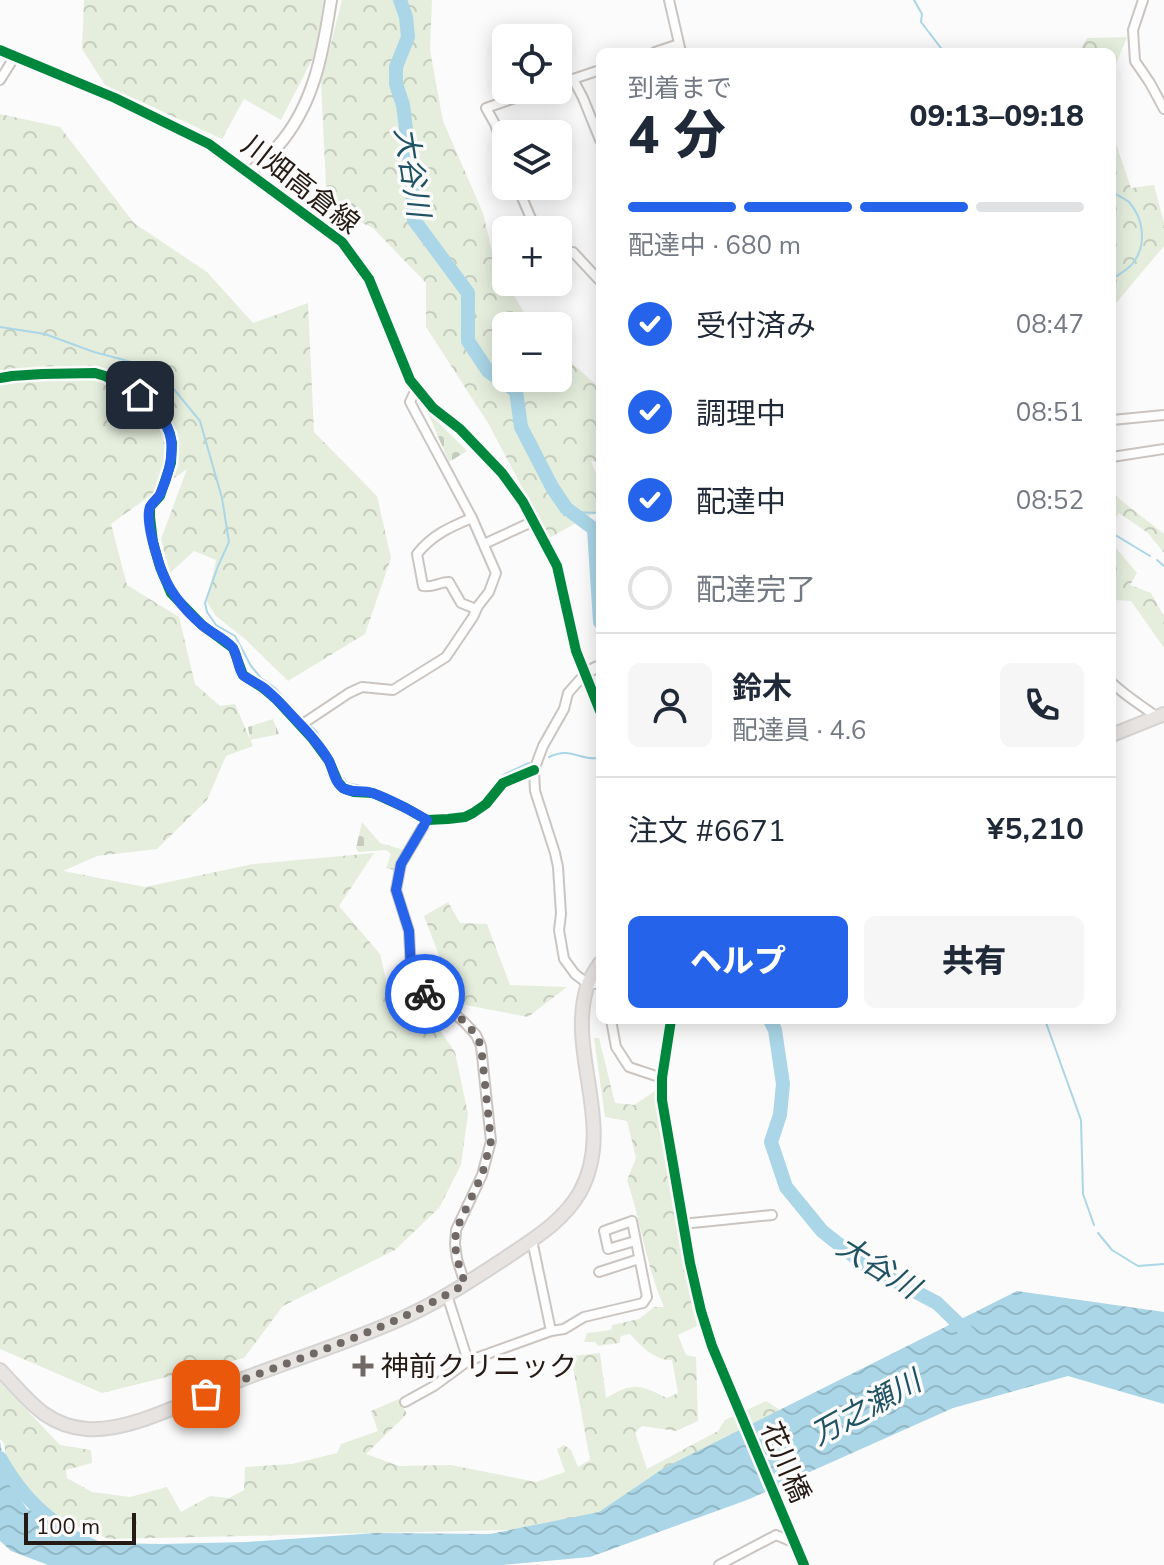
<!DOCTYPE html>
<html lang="ja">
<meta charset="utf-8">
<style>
body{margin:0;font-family:"Nunito Sans","Noto Sans JP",sans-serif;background:#f6f6f7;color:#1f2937;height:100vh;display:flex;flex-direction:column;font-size:30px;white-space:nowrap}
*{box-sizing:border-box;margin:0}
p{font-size:26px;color:#747a83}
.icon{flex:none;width:44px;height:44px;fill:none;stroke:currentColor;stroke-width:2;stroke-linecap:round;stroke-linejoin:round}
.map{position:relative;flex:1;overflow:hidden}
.side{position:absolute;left:596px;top:48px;width:520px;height:976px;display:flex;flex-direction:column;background:#fff;border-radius:12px;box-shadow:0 4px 20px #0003}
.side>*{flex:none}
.buttons{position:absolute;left:492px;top:24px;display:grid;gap:16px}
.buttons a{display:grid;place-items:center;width:80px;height:80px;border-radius:12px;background:#fff;box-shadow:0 4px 20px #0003;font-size:40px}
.scale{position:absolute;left:24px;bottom:20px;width:112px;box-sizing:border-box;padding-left:8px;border:4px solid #261b14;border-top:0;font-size:22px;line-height:28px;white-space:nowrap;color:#261b14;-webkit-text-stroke:6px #fbfbfb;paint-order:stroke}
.pin{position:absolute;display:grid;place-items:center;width:68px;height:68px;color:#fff;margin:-34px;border-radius:16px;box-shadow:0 4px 12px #0006}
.courier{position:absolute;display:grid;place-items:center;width:80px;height:80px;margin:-40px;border:6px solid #2563eb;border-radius:50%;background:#fff;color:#222;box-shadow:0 2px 10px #0007}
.summary em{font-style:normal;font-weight:800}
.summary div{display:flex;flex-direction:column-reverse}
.summary{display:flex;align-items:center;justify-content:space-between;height:136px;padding:0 32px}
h1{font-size:52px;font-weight:800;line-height:60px}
.bar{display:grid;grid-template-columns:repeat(4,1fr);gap:12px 8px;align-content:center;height:96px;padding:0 32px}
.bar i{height:10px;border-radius:6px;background:#e0e1e3}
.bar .on{background:#2563eb}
.bar p{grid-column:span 4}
.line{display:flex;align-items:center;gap:20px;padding:0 32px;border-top:2px solid #e0e1e3}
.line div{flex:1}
.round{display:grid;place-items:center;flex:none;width:84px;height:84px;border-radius:12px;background:#f6f6f7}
ol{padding:0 32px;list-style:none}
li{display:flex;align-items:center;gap:24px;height:88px}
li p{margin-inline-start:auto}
li .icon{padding:8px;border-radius:50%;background:#2563eb;color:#fff;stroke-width:4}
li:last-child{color:#747a83}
li i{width:44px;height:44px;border:4px solid #e0e1e3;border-radius:50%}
.button{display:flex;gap:16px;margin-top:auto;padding:16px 32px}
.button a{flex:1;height:92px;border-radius:12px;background:#2563eb;color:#fff;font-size:32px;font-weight:800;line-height:92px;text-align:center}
.button a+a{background:#f6f6f7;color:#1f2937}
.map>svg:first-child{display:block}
</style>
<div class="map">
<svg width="1164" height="1565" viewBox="0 0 1164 1565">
<defs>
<pattern id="forest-crowns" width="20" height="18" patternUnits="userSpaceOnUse" patternTransform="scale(2)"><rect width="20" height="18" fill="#e5eedd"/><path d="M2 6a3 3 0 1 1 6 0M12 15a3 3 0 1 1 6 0" fill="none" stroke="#c4ccbd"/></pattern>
<pattern id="cemetery-stones" width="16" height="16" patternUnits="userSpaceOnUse" patternTransform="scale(2)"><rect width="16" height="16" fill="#e5eedd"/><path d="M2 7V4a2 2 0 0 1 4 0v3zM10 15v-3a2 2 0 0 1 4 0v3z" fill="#c4ccbd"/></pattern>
<pattern id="water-waves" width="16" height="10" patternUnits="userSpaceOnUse" patternTransform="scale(2)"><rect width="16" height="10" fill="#aad6e7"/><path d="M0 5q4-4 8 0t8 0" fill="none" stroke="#92b7c5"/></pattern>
</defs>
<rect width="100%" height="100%" fill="#fbfbfb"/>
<g fill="url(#forest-crowns)">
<path d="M84,0H324L315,54L281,120L244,99L222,139L105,85L82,49Z"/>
<path d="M342,0H432L430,50L443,121L483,213L495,264L532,326H506V378H558V351L600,388V462L591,461L600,484V510L549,538L488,423L426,327V283L373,228L327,207L321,83Z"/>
<path d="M1127,37L1112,74V52H1079L1087,38Z"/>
<path d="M0,114L60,127L134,223L207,272L253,323L308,303L314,432L377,496L391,558L365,634L288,681L245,639L216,616L207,602L216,560L194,551L170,573L161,539L187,469L111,524L127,585L179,617L195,684L220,706L235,704L253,746L226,756L207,800L157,849L97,856L63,871L145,887L253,864L374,853L339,906L380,954L388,988L440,958L424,916L448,902L460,923L487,924L510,985L567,987L528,1017L445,1001L430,1016L455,1052L468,1114L461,1165L439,1208L395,1250L283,1306L244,1358L102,1393L0,1349Z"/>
<path d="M1112,132L1131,188L1154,185L1164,223V246L1112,308Z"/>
<path d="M1112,493L1164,534V553L1148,533L1119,513L1112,522Z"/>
<path d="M1112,543L1137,573L1130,585L1151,593L1164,616V648L1131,601L1114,600L1112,598Z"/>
<path d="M594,1038H599L615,1103L634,1105L655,1091L697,1326L678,1335L686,1355L696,1357L698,1421L676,1431L642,1426L635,1432L647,1469L718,1431L725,1420L766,1401L793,1418L598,1528L109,1539L27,1506L9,1477L4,1443L0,1439V1382L60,1445L91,1450L92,1463L66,1470L67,1478L92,1492L130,1497L167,1487L181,1512L210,1496L229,1498L244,1490L245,1467L292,1464L337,1453L341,1444L378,1431L371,1411L399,1399L407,1414L366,1454L399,1466L451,1465L536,1482L565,1472L557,1449L564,1445L571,1450L578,1467L590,1460L571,1356L600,1353L606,1398C633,1382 639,1384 667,1398L678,1393L672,1360C655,1361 641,1346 630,1334L621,1336L619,1343L598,1346L595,1342H584L587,1333L611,1330L612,1325L639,1319L654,1307H664C646,1266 641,1222 627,1180L636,1158L627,1121L605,1117Z"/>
</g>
<g fill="url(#cemetery-stones)">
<path d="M427,411L467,451L449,462Z"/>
<path d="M273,719L279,734L250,740L248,727Z"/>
<path d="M362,822L380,843L404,850L394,870L386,868L391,854L386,850L358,852L356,848Z"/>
</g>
<path fill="url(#water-waves)" d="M1017,1291L1164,1312V1404L1068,1376L953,1408L747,1500L590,1557L503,1565H48L11,1551L0,1541V1441L6,1477L27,1509L61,1523L102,1543L162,1544L247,1542L376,1533L490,1534L599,1512L664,1468Z"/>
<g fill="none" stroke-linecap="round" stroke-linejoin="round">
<g stroke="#aad6e7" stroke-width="2">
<path d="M914,0L922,14L921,22L944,52"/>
<path d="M1112,192C1117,195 1124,198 1129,202C1144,219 1147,245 1133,263C1128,270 1119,274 1112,279"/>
<path d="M0,327L45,334L94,352L128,361L163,376L200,421L222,498L229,542L218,566L205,603L207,612L216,625L235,636L251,666L261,678L275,688L303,719"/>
<path d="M572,512L600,513"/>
<path d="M1112,533L1150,556"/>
<path d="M1157,560L1164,566"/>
<path d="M307,723L316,731L331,757"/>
<path d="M549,757C572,746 578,761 600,758"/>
<path d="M334,763L347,783L370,788L386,795"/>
<path d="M438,816L470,809L485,799L494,784L505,774L529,763"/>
<path d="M1045,1020L1081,1120L1083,1194L1094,1225"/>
<path d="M1098,1233L1112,1250L1138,1266L1164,1264"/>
</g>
<g stroke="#aad6e7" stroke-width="14">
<path d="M400,0L406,17L408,37L396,67V84L403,105L410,161L414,220L468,293V341L488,371L516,391L521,427L552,487L566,508L594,529L600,622"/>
<path d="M770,1020L775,1030L783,1084L780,1115L771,1142L786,1187L822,1231L865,1265L937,1303L970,1335"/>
<path d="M0,1458C16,1486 33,1507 60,1526"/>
</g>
<defs>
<g id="minor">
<path d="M669,0L681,52"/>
<path d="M1143,0L1133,30L1135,61L1150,83L1164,109"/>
<path d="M655,52L679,44"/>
<path d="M573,79L583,98L600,140"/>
<path d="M0,80L15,56"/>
<path d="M558,84L600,70"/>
<path d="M276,148L297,208"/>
<path d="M506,156L495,124L486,108L538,90"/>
<path d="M517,186L536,230"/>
<path d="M558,255L573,252L600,281"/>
<path d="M0,378L12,376L42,374L95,373L105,376L152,403L165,423L170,434L172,443L171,463L160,496L150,507V517L153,542L160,567L171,593L202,625L233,648L243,675L263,688L277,700L312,738L329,761L338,782L343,788L354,792L373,793L406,808L427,820L448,819L465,817L473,813L486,804L503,783L534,770"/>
<path d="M1112,420L1164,415"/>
<path d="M1112,457L1164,449"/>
<path d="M472,518C450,527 432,535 417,554L423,586C432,588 440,582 449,582L461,603L476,609"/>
<path d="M484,544L534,521"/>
<path d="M584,675L568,693L564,709L543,746L534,770L535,791L555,853L558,867L561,914L559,930L564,959L575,974L588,984H600"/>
<path d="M1112,683C1127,697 1141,705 1157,717"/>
<path d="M301,725L349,693L362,687L393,690L446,657L473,617L478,606L489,592L496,573L472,518L410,402L416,389"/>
<path d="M427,820L401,864L396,890L409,931L411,971L420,991L450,1010L464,1022L476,1035L481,1046L491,1141L482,1175L456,1230L455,1244L457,1259L465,1284"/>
<path d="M611,1020L616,1047L629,1067L662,1078"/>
<path d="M682,1224L772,1215"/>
<path d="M532,1240L551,1331"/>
<path d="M599,1272L639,1259"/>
<path d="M447,1295L468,1361"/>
<path d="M405,1402L434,1386L468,1361L551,1331L564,1329L584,1317L643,1303L647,1297L632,1221L604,1231L608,1249L635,1241"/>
<path d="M719,1565L776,1535L795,1543"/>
</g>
<g id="tertiary">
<path d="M0,50L115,98L209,144L342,242L369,279L410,380L433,408L460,429L502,473L523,502L557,566L576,651L600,711"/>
<path d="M250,173C259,164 269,156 277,147C314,106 323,52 331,0"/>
<path d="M584,675L591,670L600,666"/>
<path d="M671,1020L662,1078V1100L690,1263L701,1311L712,1346L804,1565"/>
</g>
<g id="primary">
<path d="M1112,735L1164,714"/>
<path d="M0,1370C27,1398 45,1426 87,1429C131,1432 189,1400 230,1384C288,1361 348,1343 405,1317C440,1301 472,1280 504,1259C532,1240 563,1222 580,1192C617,1125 565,1051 588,984C591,976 596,969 600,963"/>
</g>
</defs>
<use href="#minor" stroke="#cac5c1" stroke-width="12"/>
<use href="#tertiary" stroke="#cac5c1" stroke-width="14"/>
<use href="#primary" stroke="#d6d4d3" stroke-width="16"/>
<use href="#minor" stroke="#fefefe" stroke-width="8"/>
<use href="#tertiary" stroke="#fefefe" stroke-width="10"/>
<use href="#primary" stroke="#e8e4e1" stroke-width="12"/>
<defs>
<g id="cycleway">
<path d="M0,50L115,98L209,144L342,242L369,279L410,380L433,408L460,429L502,473L523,502L557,566L576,651L600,711"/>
<path d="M0,378L12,376L42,374L95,373L105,376L152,403L165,423L170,434L172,443L171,463L160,496L150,507V517L153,542L160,567L171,593L202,625L233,648L243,675L263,688L277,700L312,738L329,761L338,782L343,788L354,792L373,793L406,808L427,820L448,819L465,817L473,813L486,804L503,783L534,770"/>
<path d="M671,1020L662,1078V1100L690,1263L701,1311L712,1346L804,1565"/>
</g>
</defs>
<use href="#cycleway" stroke="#fbfbfb" stroke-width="15"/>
<use href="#cycleway" stroke="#00873e" stroke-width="10"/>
</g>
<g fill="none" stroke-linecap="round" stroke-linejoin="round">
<path stroke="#716965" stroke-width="8" stroke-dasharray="0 14.4" d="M206,1394C293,1359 384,1333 465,1284L457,1259L455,1244L456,1230L482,1175L491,1141L481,1046C471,1021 447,1008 425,994"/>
<path stroke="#2563eb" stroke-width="10" d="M140,395C177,421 178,453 161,492C159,498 153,501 150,507C145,519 156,554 160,566C168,590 183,609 202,625C211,633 224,638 232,647C238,654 237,667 243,675C248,680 258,683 264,688C278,699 290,714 303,727C312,737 322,748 329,761C333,769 334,782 343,788C352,794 362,789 372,793C391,799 410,810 427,820L401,864L396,890L409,931L411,971L416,985L425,994"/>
</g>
<path fill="#716965" stroke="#fbfbfb" stroke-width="3" d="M359 1354h8v8h8v8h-8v8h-8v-8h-8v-8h8z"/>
<g text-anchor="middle" stroke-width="7" stroke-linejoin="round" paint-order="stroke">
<g font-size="28" fill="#261b14" stroke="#fbfbfb">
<text transform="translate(301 184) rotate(38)" y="10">川畑高倉線</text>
<text transform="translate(786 1462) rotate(67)" y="10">花川橋</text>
</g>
<g font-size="28" fill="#261b14" stroke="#fbfbfb" text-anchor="start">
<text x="381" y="1376">神前クリニック</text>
</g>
<g font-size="30" font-style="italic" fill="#1f5364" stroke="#fbfbfb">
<text transform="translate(412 172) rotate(81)" y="10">大谷川</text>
<text transform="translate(878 1267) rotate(32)" y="10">大谷川</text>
<text transform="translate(866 1408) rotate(-29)" y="10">万之瀬川</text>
</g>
</g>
</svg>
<div class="buttons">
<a><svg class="icon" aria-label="locate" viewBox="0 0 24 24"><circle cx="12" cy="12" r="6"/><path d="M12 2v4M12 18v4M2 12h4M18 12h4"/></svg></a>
<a><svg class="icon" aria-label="layers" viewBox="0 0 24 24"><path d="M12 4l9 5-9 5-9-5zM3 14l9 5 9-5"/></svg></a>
<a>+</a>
<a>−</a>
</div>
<div class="scale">100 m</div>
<div class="pin" style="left:206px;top:1394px;background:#ea580c"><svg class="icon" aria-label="bag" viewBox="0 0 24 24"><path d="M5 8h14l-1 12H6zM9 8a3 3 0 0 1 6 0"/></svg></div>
<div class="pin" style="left:140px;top:395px;background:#1f2937"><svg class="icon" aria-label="home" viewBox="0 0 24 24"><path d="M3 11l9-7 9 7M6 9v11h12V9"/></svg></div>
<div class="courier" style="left:425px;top:994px"><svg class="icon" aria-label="bike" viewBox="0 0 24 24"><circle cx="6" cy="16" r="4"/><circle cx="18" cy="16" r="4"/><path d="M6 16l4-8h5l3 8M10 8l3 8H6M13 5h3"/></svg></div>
<section class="side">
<div class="summary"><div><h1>4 分</h1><p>到着まで</p></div><em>09:13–09:18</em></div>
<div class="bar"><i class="on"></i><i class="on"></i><i class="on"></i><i></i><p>配達中 · 680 m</p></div>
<ol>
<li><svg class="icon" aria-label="check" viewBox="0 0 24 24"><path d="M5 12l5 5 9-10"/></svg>受付済み<p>08:47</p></li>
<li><svg class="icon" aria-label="check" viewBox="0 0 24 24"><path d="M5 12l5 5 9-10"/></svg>調理中<p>08:51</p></li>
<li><svg class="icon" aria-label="check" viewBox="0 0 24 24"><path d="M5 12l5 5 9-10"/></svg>配達中<p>08:52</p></li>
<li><i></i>配達完了</li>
</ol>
<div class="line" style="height:144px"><a class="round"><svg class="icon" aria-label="person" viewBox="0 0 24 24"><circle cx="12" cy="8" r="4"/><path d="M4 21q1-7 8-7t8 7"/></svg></a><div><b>鈴木</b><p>配達員 · 4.6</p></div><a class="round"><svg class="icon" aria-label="phone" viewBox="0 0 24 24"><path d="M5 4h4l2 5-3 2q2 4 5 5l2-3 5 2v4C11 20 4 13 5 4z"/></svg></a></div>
<div class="line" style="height:104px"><div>注文 #6671</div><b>¥5,210</b></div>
<div class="button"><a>ヘルプ</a><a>共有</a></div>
</section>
</div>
